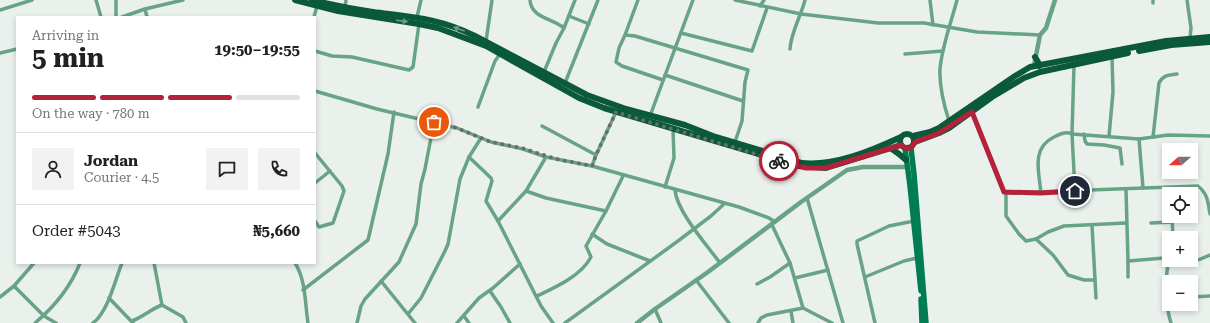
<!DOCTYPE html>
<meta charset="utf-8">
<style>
body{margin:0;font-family:"Roboto Serif",serif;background:#f2f2f2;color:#202124;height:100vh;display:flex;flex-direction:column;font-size:15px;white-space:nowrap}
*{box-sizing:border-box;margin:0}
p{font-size:13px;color:#757577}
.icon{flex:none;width:22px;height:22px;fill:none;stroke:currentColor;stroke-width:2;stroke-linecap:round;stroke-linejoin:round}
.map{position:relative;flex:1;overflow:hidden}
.side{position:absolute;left:16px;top:16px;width:300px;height:248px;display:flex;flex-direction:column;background:#fff;border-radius:0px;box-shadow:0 2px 6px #0003}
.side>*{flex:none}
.needle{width:26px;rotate:249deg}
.controls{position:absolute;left:1162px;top:143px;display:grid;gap:8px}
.controls a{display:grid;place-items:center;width:36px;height:36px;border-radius:0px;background:#fff;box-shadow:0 2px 6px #0003;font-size:20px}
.pin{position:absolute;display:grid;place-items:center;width:34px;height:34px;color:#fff;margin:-17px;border:2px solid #fff;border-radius:50%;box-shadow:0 1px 4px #0007}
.courier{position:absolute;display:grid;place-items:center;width:40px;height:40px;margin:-20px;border:3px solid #b4213a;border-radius:50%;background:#fff;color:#222;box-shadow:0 1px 5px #0007}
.summary em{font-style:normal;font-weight:700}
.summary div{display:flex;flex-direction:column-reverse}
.summary{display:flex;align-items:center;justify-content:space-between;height:68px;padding:0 16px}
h1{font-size:26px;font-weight:700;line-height:30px}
.bar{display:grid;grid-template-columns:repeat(4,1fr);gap:6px 4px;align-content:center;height:48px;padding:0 16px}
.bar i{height:5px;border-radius:3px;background:#e0e0e0}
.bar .active{background:#b4213a}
.bar p{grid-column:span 4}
.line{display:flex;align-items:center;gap:10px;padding:0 16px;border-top:1px solid #e0e0e0}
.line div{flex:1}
.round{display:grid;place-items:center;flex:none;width:42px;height:42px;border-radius:0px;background:#f2f2f2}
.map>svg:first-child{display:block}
</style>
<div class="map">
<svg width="1210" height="323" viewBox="0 0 1210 323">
<rect width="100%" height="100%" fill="#eaf1ed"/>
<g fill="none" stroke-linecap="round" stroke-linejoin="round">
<g stroke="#68a385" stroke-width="3.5">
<path d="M96,0L101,17"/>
<path d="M530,0C531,18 552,18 564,28"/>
<path d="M638,0L625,35L619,48L616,62L622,66L663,80"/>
<path d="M735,0L801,14L878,23H924L977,32L1040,35"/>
<path d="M930,0L933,25"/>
<path d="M1153,0V3"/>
<path d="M1187,0L1191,28L1190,38"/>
<path d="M760,6L764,0"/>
<path d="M345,7L346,0"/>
<path d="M145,9L147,17"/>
<path d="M0,10L32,0"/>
<path d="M569,16L589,24"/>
<path d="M116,17V0"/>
<path d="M122,17L145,9L183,0"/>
<path d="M314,17L317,6"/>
<path d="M417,17L421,0"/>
<path d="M681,33L752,51L767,8"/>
<path d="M625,35L635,36L748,70L745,82L742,121L735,142"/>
<path d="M486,41L492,0"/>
<path d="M790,49C791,32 801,16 805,0"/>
<path d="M315,51L332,56L352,57L409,70L413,67L419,24"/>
<path d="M0,53L17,49"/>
<path d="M905,54L943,51"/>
<path d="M1074,65L1072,134L1075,191"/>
<path d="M544,72L556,43L564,28L575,0"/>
<path d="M665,75L743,101"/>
<path d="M565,83L598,0"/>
<path d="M315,91L377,109L457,128L491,142L523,149L546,157L592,166L739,207L769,218L775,222"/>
<path d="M478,107L495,61L500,54"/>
<path d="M972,112L1004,192L1006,193L1198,186C1208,194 1208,203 1210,214"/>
<path d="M650,116L693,0"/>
<path d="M949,121C944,105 939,87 940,69C942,46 951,23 957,0"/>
<path d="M542,126L596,155"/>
<path d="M1084,134L1085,141L1087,144L1104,145L1120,148L1122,164"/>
<path d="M1109,136L1113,92L1112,57"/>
<path d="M1153,137L1159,83C1163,75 1169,75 1177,74"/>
<path d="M1139,139L1143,188"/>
<path d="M315,153L342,186L344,191L333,223L319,227L315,221"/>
<path d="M469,157L491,178L492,181L486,201L498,221L541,306L553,323"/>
<path d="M592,166L596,155L616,112"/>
<path d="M315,183L330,171"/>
<path d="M665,187L674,158L673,129"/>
<path d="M1172,187V194"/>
<path d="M675,190C677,212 707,245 720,263"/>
<path d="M1126,190L1128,261V277"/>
<path d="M526,191L546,198L606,211"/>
<path d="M1006,193V216L1019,234L1026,241L1036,239L1048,232L1064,226L1126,223"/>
<path d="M1041,193C1039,172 1031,148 1054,137C1060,134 1066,131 1072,134L1139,139L1168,135L1210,136"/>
<path d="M807,198L843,323"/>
<path d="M1172,216L1173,238"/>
<path d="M498,221L526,191L546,157"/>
<path d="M1151,223L1173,222"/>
<path d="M772,225L790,263L803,308"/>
<path d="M1092,225L1096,298"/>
<path d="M592,234L607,244L650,261"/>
<path d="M1036,239L1053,255L1068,275L1084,280H1095"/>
<path d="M1169,259C1165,277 1165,305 1171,323"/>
<path d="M1128,261L1164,258L1178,262L1198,260L1210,255"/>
<path d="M154,263L162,305L183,317L186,323"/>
<path d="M295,263C306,280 305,304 308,323"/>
<path d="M865,277L904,261L917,258"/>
<path d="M795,278L828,270"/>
<path d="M696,280L729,323"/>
<path d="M381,281L415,323"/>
<path d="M757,284L770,277L790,263"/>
<path d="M14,286L44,316L56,323"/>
<path d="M303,290L368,240L388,154L394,112"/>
<path d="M490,291L501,307L510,323"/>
<path d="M537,296C556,287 581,276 591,257L586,246L606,211L623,176"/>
<path d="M0,297L14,286L34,263"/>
<path d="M1191,297L1210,296"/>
<path d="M109,298L133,323"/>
<path d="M655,309L661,323"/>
<path d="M791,311L793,323"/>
<path d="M408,314L421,298L445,251L448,244L460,179L469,157L481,138"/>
<path d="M464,316L469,323"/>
<path d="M132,321C143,317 151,309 162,305"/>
<path d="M35,323C54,307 71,286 80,263"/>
<path d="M93,323C108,312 115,280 122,263"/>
<path d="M357,323L361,306L365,299L399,262L416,224L421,184L425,169L434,122"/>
<path d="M457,323L479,298L493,288L520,264"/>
<path d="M565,323L678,241L711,216L724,204"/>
<path d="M758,323L761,318L767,315L803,308L832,323"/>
<path d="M875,323L857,244V241L889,226L914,221"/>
</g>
<g stroke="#68a385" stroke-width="4.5">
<path d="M1034,66L1040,35L1046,28L1055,0"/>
<path d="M637,323L655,309L708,272L801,202L847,170L863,167H907"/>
</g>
<g stroke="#007d52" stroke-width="5.5">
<path d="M905,148L910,186L921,291"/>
<path d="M911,148L914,174L926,323"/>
<path d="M921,299L922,323"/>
</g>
<g stroke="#0b593b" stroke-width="6">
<path d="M295,0L338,11L419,24L438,28L486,46L579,98L604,108L799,166L826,168L901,145"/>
<path d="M312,0C332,5 353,9 373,12C411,17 439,18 475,36L587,95L626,109L685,125L713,136L802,163C835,166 871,151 901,137"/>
<path d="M1139,51L1171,45L1210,42"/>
<path d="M1035,57L1038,62L1039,66"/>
<circle cx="907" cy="141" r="7"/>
<path d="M913,136L930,132L939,128L1015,76L1030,67L1166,41L1210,37"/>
<path d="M915,142L939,133L949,128L992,97L1024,78L1040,72L1128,53"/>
<path d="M892,149L899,154L906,160"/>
</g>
</g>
<defs><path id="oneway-solid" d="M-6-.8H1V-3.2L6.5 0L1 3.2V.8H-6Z"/></defs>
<g fill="#6a9b88">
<use href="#oneway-solid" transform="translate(402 21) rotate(7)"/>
<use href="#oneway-solid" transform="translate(459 29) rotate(-160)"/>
</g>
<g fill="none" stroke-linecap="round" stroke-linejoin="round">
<path stroke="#686c6a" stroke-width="4" stroke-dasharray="0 7.2" d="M434,122L457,128L491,142L522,148L556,159L592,166L596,155L616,112L779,161"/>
<path stroke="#b4213a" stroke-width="5" d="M779,161L806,168H826L901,145L905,148H911L915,142L939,133L972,112L1004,192L1041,193L1075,191"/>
</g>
</svg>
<div class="controls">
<a><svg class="needle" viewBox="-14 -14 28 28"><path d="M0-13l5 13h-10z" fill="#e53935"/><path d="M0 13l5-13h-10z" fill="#757577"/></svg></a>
<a><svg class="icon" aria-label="locate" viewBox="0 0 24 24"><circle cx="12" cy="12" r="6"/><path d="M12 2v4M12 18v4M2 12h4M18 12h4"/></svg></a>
<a>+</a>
<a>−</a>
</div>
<div class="pin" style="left:434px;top:122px;background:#ea580c"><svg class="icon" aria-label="bag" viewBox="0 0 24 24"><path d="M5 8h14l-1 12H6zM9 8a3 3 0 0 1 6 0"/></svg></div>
<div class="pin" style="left:1075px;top:191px;background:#1f2937"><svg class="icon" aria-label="home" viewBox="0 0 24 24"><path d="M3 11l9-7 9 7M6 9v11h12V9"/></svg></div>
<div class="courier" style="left:779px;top:161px"><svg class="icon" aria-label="bike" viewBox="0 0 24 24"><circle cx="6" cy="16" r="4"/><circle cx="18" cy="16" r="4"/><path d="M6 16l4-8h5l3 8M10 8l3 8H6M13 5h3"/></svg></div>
<section class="side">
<div class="summary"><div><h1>5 min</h1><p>Arriving in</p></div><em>19:50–19:55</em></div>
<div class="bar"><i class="active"></i><i class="active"></i><i class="active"></i><i></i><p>On the way · 780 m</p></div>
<div class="line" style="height:72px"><a class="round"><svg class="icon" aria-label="person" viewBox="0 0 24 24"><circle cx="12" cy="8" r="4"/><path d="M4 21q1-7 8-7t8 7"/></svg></a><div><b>Jordan</b><p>Courier · 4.5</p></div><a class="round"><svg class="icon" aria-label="chat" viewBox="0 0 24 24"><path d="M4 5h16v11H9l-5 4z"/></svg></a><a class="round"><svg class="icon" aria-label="phone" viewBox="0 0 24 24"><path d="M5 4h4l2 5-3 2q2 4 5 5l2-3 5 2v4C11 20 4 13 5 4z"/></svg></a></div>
<div class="line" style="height:52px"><div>Order #5043</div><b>₦5,660</b></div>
</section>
</div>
